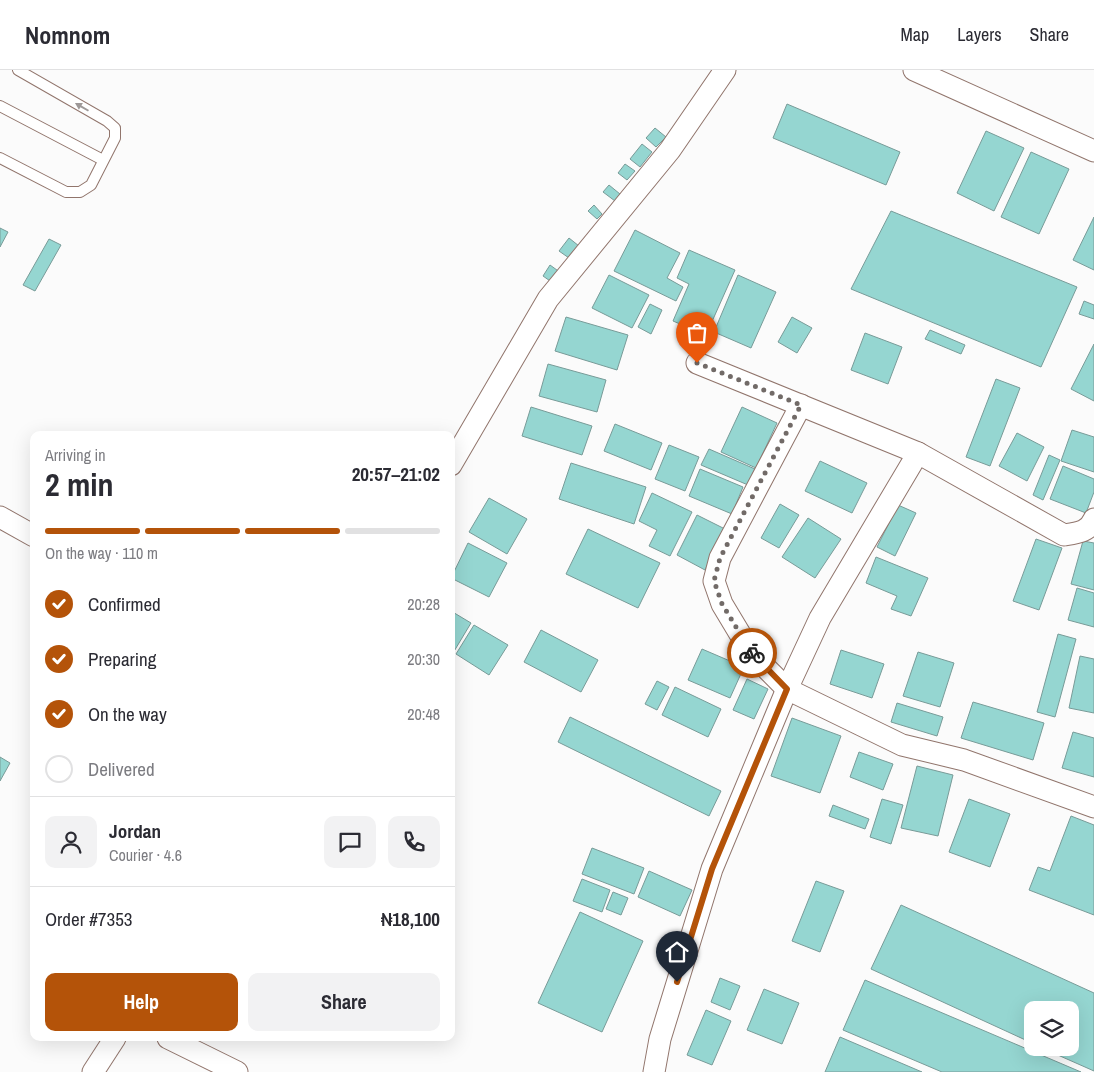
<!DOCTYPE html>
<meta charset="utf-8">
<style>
body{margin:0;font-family:"Archivo Narrow",sans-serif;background:#f2f2f3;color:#2b2b33;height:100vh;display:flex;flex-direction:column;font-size:19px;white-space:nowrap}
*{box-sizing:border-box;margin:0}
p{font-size:16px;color:#7c7c81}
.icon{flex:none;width:28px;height:28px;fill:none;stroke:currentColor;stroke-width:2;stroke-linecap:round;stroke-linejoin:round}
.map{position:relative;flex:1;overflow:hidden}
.details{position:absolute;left:30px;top:361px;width:425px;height:610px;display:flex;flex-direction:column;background:#fff;border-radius:10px;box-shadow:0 5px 20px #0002}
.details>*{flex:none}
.fabs{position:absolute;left:1024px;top:931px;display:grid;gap:10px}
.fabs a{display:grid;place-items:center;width:55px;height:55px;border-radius:10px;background:#fff;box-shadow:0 5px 20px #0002;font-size:25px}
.pin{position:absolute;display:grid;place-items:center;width:42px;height:42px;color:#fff;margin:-51px -21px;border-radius:50% 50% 50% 0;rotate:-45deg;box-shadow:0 0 5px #0007}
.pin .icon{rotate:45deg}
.courier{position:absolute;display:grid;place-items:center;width:50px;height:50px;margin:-25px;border:4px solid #b45309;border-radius:50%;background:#fff;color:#222;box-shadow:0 1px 6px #0007}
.head em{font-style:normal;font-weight:700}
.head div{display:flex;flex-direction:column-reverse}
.head{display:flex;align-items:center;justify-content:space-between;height:85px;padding:0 15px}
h1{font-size:32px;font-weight:700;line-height:38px}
.bar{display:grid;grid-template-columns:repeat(4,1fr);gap:8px 5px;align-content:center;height:60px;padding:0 15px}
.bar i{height:6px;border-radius:4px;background:#e1e1e2}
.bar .active{background:#b45309}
.bar p{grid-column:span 4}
.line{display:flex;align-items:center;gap:12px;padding:0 15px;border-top:1px solid #e1e1e2}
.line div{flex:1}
.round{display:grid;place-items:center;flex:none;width:52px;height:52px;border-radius:10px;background:#f2f2f3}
ol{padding:0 15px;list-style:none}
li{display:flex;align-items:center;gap:15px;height:55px}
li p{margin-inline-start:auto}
li .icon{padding:5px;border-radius:50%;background:#b45309;color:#fff;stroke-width:4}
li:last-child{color:#7c7c81}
li i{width:28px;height:28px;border:2px solid #e1e1e2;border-radius:50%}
.action{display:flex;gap:10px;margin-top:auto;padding:10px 15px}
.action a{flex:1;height:58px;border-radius:10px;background:#b45309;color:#fff;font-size:20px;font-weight:700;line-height:58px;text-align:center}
.action a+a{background:#f2f2f3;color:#2b2b33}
header{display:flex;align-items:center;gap:30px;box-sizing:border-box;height:70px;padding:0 25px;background:#fff;border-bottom:1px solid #e1e1e2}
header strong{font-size:24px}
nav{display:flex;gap:28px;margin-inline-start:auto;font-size:18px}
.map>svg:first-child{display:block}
</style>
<header>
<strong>Nomnom</strong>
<nav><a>Map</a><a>Layers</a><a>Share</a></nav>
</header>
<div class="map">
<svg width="1094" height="1002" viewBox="0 0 1094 1002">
<rect width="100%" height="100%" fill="#fbfbfb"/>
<g fill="#95d6d1" stroke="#789b98">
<path d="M787,34L900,82L886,115L773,68Z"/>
<path d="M655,58L666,67L656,77L646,68Z"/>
<path d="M986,61L1024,78L994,141L957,123Z"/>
<path d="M642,74L652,82L640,97L630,89Z"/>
<path d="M1031,82L1069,99L1039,164L1001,147Z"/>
<path d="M625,94L635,101L627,110L618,103Z"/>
<path d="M609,115L620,124L615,131L603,122Z"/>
<path d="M594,135L602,144L597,149L588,141Z"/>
<path d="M891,141L1077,217L1041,297L851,219Z"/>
<path d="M1094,147V200L1073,190Z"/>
<path d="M0,158L8,162L0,177Z"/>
<path d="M635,160L680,183L667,208L683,217L676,231L614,201Z"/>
<path d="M569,168L579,176L569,188L559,181Z"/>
<path d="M49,169L61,175L35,221L23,215Z"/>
<path d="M689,180L735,200L706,265L673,251L689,214L677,208Z"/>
<path d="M550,195L561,203L553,213L543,206Z"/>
<path d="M609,205L649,225L632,258L592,238Z"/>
<path d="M738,205L776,222L751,278L714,262Z"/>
<path d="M1084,231L1094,235V249L1079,244Z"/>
<path d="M650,234L662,240L651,264L638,257Z"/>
<path d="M566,247L628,265L617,300L555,281Z"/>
<path d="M792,247L812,258L797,283L778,272Z"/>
<path d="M930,260L965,275L961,284L925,269Z"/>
<path d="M865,263L902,277L888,314L851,300Z"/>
<path d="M1094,274V331L1071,319Z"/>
<path d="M548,294L606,310L597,342L539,326Z"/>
<path d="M996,309L1020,318L990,396L966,387Z"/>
<path d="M531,337L592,356L582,385L522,366Z"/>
<path d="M742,337L777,353L756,398L721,382Z"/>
<path d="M615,354L662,373L651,400L604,381Z"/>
<path d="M1072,360L1094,367V402L1061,391Z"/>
<path d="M1017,363L1044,377L1027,411L999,396Z"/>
<path d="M669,375L699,387L685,421L655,409Z"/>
<path d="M709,379L755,399L748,415L701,395Z"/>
<path d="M1049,385L1060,390L1043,430L1033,425Z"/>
<path d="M820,391L867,413L852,443L805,421Z"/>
<path d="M571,393L646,417L634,454L559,429Z"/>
<path d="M1063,396L1094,409V422L1086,443L1050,429Z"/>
<path d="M700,399L743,417L732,444L689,426Z"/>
<path d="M652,423L692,442L670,486L649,476L657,460L639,451Z"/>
<path d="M489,428L527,449L507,484L469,462Z"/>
<path d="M780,434L799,445L779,478L761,468Z"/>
<path d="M898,435L916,443L895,486L877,477Z"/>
<path d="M697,445L725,459L705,500L677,485Z"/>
<path d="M808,448L841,469L815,508L782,487Z"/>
<path d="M588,459L660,493L638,538L566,504Z"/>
<path d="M1036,469L1062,478L1039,540L1013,531Z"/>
<path d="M1083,471L1094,473V520L1071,514Z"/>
<path d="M468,473L507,493L489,527L451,508Z"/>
<path d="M876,487L928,508L911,546L891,539L897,526L866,513Z"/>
<path d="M1077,518L1094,523V557L1068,550Z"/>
<path d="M451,541L471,553L453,583L451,582Z"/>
<path d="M474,555L508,575L489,605L456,584Z"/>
<path d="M541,560L598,590L581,622L524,592Z"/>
<path d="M1058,564L1076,569L1055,647L1037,642Z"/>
<path d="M702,579L744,597L730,628L688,610Z"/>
<path d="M841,580L884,594L872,628L830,614Z"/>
<path d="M918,582L954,593L940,637L903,626Z"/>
<path d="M1080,586L1094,589V643L1069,638Z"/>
<path d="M747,609L768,619L754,649L733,640Z"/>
<path d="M657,611L669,617L657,640L645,634Z"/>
<path d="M675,617L721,639L708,667L662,645Z"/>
<path d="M973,632L1044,653L1033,690L961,668Z"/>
<path d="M897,633L943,647L937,666L891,652Z"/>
<path d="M570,647L721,721L709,746L558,672Z"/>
<path d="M792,648L841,666L820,723L771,706Z"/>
<path d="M1073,662L1094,668V707L1062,698Z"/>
<path d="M859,682L893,694L883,720L850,707Z"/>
<path d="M0,687L10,693L0,711Z"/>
<path d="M917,696L953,705L938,766L901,758Z"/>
<path d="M882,729L903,735L891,774L870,767Z"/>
<path d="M969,729L1010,744L990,797L949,782Z"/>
<path d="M833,735L869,749L865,759L829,746Z"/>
<path d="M1071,746L1094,755V845L1029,820L1038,797L1050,801Z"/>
<path d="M592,778L644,798L634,824L582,804Z"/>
<path d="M649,801L692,820L680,846L638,827Z"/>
<path d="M582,809L610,820L602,842L573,831Z"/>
<path d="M816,811L844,821L820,882L792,871Z"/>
<path d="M613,822L628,828L621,845L606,839Z"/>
<path d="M901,835L1094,923V1001L1042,978H1070V940H1032V973L871,899Z"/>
<path d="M580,842L643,871L602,962L538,933Z"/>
<path d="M720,908L740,916L730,940L711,932Z"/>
<path d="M865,910L1081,1002H942L843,960Z"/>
<path d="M764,919L799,933L782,974L747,960Z"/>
<path d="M706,940L731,951L712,995L687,985Z"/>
<path d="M840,967L922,1002H825Z"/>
</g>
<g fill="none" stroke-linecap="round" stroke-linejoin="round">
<defs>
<g id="service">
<path d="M0,36L103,90"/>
<path d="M0,88L66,122H80L91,115L115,68V58L107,51L18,0"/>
</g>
<g id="minor">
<path d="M914,0L1094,81"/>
<path d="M697,293L918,383L1064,465C1077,463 1089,462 1094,449"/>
<path d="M801,335L720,488L714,511L722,534L752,584L787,619L902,675L964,690L1094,737"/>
<path d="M451,395L548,229L670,80L725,0"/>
<path d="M0,447L34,466"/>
<path d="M168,968L237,1002"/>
<path d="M93,1002L115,968"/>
<path d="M654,1002L660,969L712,799L787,619L820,548L918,383"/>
</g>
</defs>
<use href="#service" stroke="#91756c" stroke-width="12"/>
<use href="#minor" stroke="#91756c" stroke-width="23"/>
<use href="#service" stroke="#fff" stroke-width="10"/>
<use href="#minor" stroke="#fff" stroke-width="21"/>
</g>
<defs><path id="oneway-solid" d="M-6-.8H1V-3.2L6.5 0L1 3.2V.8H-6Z" transform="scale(1.25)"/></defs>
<use fill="#9e9998" href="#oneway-solid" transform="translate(82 37) rotate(-150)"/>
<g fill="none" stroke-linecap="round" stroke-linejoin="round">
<path stroke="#726b68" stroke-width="5" stroke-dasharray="0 9" d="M697,293L801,335L720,488L714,511L722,534L752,583"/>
<path stroke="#b45309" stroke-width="6" d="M677,912L712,799L787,619L752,583"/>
</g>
</svg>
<div class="fabs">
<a><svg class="icon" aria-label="layers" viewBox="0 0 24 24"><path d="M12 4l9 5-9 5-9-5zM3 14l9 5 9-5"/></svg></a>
</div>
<div class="pin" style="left:697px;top:293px;background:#ea580c"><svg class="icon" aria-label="bag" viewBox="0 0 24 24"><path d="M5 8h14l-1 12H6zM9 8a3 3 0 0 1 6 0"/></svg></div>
<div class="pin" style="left:677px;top:912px;background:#1f2937"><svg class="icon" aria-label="home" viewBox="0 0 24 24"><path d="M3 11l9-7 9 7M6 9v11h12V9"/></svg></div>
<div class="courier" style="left:752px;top:583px"><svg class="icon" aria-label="bike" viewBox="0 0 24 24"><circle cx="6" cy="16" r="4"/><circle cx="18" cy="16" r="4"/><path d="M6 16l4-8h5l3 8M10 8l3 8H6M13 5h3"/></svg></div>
<section class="details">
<div class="head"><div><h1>2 min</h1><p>Arriving in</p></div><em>20:57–21:02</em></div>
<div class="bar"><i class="active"></i><i class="active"></i><i class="active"></i><i></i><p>On the way · 110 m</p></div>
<ol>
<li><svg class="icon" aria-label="check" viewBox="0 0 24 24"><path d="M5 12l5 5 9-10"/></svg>Confirmed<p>20:28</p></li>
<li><svg class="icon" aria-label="check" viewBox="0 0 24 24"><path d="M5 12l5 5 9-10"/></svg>Preparing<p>20:30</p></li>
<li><svg class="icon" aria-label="check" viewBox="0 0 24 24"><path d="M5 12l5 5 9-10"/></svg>On the way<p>20:48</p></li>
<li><i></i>Delivered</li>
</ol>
<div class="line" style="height:90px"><a class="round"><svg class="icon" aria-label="person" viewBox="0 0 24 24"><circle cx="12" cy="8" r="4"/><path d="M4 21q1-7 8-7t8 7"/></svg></a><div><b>Jordan</b><p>Courier · 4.6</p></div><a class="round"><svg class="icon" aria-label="chat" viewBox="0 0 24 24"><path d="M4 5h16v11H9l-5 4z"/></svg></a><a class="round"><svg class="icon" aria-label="phone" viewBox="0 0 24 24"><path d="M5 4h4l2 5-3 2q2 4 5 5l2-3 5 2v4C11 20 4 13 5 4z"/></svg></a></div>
<div class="line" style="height:65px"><div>Order #7353</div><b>₦18,100</b></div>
<div class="action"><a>Help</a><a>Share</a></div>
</section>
</div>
